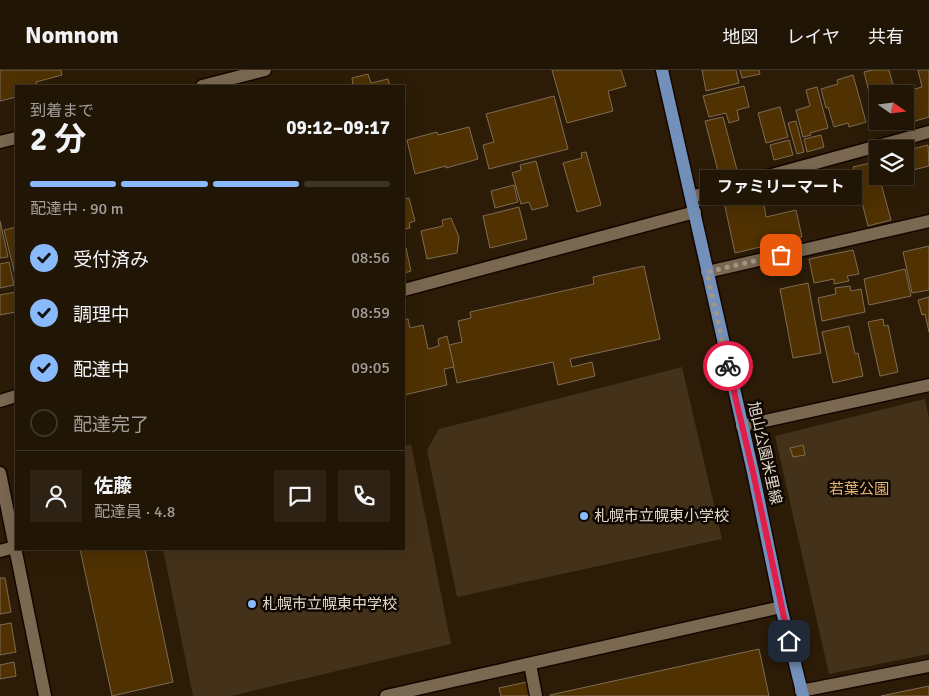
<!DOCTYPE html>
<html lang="ja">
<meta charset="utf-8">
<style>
body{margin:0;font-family:Signika,"Noto Sans JP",sans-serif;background:#2d2213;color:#f1f3f6;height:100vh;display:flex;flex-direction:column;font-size:19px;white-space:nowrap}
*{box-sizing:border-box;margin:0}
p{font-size:16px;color:#a29f9a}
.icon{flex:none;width:28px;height:28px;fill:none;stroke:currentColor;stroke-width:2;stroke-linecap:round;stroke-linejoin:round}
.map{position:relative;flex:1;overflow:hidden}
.sheet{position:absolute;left:15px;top:15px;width:390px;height:465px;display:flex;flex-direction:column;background:#211505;border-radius:0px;box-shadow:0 5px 20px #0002,0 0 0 1px #3e3427}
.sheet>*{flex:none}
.needle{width:32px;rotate:104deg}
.fabs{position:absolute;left:869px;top:15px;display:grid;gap:10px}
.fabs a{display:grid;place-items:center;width:45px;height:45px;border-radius:0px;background:#211505;box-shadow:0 5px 20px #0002,0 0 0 1px #3e3427;font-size:25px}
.pin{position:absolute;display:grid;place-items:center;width:42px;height:42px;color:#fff;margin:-21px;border-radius:10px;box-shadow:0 2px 8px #0006}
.courier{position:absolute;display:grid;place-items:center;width:50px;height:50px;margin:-25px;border:4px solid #e11d48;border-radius:50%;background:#fff;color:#222;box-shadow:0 1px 6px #0007}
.bubble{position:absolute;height:35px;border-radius:0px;background:#211505;box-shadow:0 5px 20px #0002,0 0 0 1px #3e3427;font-size:16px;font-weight:700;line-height:35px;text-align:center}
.overview em{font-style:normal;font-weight:700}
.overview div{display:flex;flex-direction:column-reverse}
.overview{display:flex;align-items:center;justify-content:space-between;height:85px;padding:0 15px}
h1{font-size:32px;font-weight:700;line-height:38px}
.bar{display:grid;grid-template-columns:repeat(4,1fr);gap:8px 5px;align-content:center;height:60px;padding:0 15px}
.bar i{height:6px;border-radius:4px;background:#3e3427}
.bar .current{background:#89bafc}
.bar p{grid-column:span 4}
.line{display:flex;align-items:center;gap:12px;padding:0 15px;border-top:1px solid #3e3427}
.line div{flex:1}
.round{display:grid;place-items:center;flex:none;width:52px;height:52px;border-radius:0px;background:#2d2213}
ol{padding:0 15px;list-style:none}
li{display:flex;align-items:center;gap:15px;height:55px}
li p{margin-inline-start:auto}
li .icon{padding:5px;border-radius:50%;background:#89bafc;color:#111;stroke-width:4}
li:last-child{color:#a29f9a}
li i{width:28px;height:28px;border:2px solid #3e3427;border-radius:50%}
header{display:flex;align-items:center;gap:30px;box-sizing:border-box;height:70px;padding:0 25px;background:#211505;border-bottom:1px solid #3e3427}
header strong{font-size:24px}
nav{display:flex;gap:28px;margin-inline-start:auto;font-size:18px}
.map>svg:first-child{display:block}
</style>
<header>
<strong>Nomnom</strong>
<nav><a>地図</a><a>レイヤ</a><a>共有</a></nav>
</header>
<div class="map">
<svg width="929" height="626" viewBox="0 0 929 626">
<rect width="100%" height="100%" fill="#2c1c07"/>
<g fill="#443119">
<path d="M682,297L722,469L457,527L427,380L439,359Z"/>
<path d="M925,329L929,349V584L829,604L775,366Z"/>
<path d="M411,374L451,574L231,626H193L163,479H404V376Z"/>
</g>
<g fill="#4f3102" stroke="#7f6c55">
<path d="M0,0H61L62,5L36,12L37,16H16V27L0,31Z"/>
<path d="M552,0H621L626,16L608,21L613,41L567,53Z"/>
<path d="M702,0H736L739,13L706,21Z"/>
<path d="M740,0H759L760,4L742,8Z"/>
<path d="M873,0H889L895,23L878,24V28L871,30L864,2Z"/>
<path d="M918,0H929V47L915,51L907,21L922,17Z"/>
<path d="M368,4L371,13L388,9L390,16H353L352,8Z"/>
<path d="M853,5L866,52L849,57L848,53L834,57L828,37L826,38L821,19L838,14L837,10Z"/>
<path d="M744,16L749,37L737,40L739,50L729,53L726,43L709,47L703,26Z"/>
<path d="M817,17L828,58L810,63L811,65L803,67L796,40L810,36L806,20Z"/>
<path d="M554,26L568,79L489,99L483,75L494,72L486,44Z"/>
<path d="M878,32V51H895L896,56L887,58L886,55L878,57L872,33Z"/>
<path d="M780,37L788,67L766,73L758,43Z"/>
<path d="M723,47L737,100L719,105L705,51Z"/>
<path d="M796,51L804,82L797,84L788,53Z"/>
<path d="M469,57L478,89L446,98V96L415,104L407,70L437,62L438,65Z"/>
<path d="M821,65L824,77L807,82L804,69Z"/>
<path d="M789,70L793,85L774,90L770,75Z"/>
<path d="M928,75L929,96L905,102V81Z"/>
<path d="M586,82L601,135L577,142L563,93L582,88L581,83Z"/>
<path d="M536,91L548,136L532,140L529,132L521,134L512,103L521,100L520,95Z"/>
<path d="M875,92L878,100V106H879L891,150L868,156L853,97Z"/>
<path d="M514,115L518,132L495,138L491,121Z"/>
<path d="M764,123L767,133L764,134L766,147L796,140L802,167L735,183L724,132Z"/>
<path d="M409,128L415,151L409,153L410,158L404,159V129Z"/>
<path d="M519,137L527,169L490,178L483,146Z"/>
<path d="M451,148L459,167L457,183L427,189L421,161L443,156L442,150Z"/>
<path d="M0,151L8,187L0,188Z"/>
<path d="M16,157V209L4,160Z"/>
<path d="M929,176V220L912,223L903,182Z"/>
<path d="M406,178L411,201L404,203V179Z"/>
<path d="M853,180L859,204L847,206L849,211L834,214V209L814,213L809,189Z"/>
<path d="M9,192L14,215L0,218V194Z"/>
<path d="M644,196L660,269L570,289L572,297L592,292L595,306L558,315L553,292L457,313L449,275L462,272L458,251L471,248L470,242L594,214L593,207Z"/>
<path d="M905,199L911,226L869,235L864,209Z"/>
<path d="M808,213L821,283L793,288L780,219Z"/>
<path d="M850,216L851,221L861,219L865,242L822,251L818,228L836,224L835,218Z"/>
<path d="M16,222V242L0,245V225Z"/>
<path d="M929,227V262L925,244L922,245L918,230Z"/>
<path d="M408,249L410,258L423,255L428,279L439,276L438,269L447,266L454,297L444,299L447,315L404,325V250Z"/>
<path d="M883,249L884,256L888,255L898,302L880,306L868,252Z"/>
<path d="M849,256L855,284L858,283L863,306L833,313L822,262Z"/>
<path d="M803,375L805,385L793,387L790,378Z"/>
<path d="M80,479H145L173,612L112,626Z"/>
<path d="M0,508H5L11,542L0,544Z"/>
<path d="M11,553L16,582L0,585V555Z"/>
<path d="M759,579L769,626H550V625Z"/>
<path d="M14,592L16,606L0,609V595Z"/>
<path d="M527,612L529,626H501L499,618Z"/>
<path d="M929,616V626H881Z"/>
</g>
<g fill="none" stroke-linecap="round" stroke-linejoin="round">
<defs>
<g id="street">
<path d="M691,127L929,62"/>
<path d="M707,202L929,151"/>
<path d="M404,220L695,142"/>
<path d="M0,331L16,326"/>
<path d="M742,356L929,315"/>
<path d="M0,403L45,626"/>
<path d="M0,481L15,477"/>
<path d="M530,594L536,626"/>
<path d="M801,621L929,596"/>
<path d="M386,626L781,537"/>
</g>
<g id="secondary">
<path d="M202,16L265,0"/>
<path d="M0,72L16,68"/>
</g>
<path id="primary" d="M662,0L753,402L781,537L803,626"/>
</defs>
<use href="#street" stroke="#140600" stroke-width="15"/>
<use href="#secondary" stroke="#140600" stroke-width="15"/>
<use href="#primary" stroke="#140600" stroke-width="15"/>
<use href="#street" stroke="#7b6851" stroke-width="12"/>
<use href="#secondary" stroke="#7b6851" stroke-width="12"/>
<use href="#primary" stroke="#7290b9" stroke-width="12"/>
</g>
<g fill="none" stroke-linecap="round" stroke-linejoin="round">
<path stroke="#a29686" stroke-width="5" stroke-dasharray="0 9" d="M728,296L707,202L781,185"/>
<path stroke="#e11d48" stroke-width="6" d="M728,296L753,402L789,571"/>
</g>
<g fill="#89bafc" stroke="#0f0802" stroke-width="2">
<circle cx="584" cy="446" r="5"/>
<circle cx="252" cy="534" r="5"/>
</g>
<g text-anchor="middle" stroke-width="5" stroke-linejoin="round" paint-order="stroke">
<g font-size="15" fill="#e1d7ca" stroke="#0f0802">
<text transform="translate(765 383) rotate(77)" y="5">旭山公園米里線</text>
</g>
<g font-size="15" fill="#e8b674" stroke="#0f0802">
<text x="859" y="424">若葉公園</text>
</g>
<g font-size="15" fill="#e1d7ca" stroke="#0f0802" text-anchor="start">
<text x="594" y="451">札幌市立幌東小学校</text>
<text x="262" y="539">札幌市立幌東中学校</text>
</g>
</g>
</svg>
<div class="fabs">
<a><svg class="needle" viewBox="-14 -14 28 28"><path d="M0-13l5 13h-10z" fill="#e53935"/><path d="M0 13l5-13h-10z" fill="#a29f9a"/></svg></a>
<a><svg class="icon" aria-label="layers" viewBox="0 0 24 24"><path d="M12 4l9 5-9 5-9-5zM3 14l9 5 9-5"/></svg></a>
</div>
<div class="pin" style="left:781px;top:185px;background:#ea580c"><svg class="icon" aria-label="bag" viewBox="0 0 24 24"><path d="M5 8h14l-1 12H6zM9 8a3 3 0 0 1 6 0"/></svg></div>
<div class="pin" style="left:789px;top:571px;background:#1f2937"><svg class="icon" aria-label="home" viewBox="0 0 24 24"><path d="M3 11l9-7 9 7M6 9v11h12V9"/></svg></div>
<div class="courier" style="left:728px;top:296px"><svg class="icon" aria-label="bike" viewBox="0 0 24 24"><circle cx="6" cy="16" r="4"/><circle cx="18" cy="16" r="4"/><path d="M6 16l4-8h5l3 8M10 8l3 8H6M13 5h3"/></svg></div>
<div class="bubble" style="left:700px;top:100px;width:162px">ファミリーマート</div>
<section class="sheet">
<div class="overview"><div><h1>2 分</h1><p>到着まで</p></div><em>09:12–09:17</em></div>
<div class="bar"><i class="current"></i><i class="current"></i><i class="current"></i><i></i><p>配達中 · 90 m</p></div>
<ol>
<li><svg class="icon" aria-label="check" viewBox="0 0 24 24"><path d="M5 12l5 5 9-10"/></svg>受付済み<p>08:56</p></li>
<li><svg class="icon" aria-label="check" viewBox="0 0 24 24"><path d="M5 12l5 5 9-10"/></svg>調理中<p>08:59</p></li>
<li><svg class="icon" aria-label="check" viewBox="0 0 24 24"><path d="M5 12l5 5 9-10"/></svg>配達中<p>09:05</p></li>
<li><i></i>配達完了</li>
</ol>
<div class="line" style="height:90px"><a class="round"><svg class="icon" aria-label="person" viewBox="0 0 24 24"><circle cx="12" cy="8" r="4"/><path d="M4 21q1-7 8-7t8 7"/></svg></a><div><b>佐藤</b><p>配達員 · 4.8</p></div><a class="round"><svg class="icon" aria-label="chat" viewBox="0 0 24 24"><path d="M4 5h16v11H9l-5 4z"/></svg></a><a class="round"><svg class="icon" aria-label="phone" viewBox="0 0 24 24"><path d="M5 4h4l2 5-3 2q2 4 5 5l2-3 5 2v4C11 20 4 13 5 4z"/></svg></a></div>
</section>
</div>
